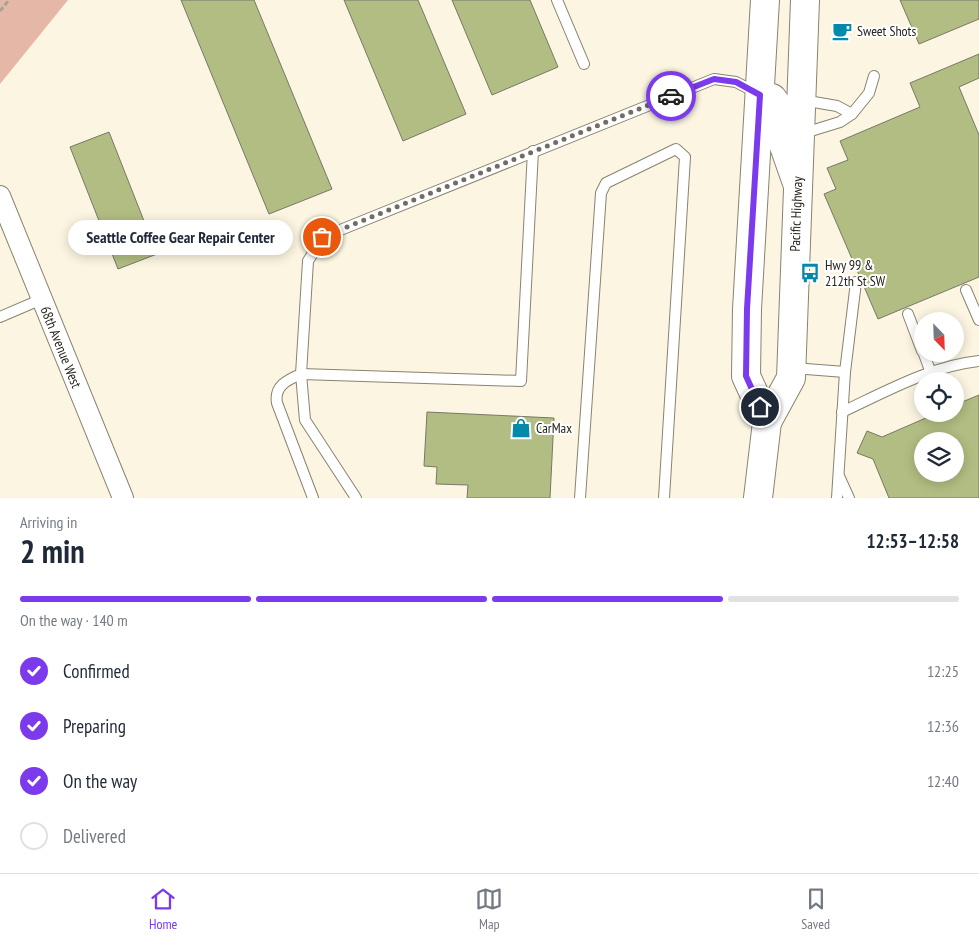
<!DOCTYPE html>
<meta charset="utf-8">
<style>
body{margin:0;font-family:"PT Sans Narrow",sans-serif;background:#f2f2f3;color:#1f2937;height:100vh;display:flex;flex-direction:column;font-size:19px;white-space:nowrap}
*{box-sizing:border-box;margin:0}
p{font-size:16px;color:#747a83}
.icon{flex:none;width:28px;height:28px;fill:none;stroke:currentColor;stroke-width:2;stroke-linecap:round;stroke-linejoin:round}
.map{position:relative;height:498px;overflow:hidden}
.sheet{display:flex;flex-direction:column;background:#fff;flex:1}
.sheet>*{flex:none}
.needle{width:32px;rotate:157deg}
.fabs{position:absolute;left:914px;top:312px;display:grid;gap:10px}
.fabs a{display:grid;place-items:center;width:50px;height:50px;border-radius:50%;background:#fff;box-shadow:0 2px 12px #0003;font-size:25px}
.pin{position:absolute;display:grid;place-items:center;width:42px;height:42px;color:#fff;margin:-21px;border:2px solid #fff;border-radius:50%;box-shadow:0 1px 5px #0007}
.courier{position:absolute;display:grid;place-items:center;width:50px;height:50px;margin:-25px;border:4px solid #7c3aed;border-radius:50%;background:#fff;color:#222;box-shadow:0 1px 6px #0007}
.bubble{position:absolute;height:35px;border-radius:18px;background:#fff;box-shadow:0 2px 12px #0003;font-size:16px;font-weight:700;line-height:35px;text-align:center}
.headline em{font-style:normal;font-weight:700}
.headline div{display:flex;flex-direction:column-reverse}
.headline{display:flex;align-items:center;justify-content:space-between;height:85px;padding:0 20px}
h1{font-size:32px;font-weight:700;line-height:38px}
.bar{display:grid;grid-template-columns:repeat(4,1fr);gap:8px 5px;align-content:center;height:60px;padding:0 20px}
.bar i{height:6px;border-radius:4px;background:#e0e1e3}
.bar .selected{background:#7c3aed}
.bar p{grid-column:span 4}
ol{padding:0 20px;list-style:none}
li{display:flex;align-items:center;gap:15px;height:55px}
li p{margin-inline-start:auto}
li .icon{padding:5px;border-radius:50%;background:#7c3aed;color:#fff;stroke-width:4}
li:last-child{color:#747a83}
li i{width:28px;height:28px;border:2px solid #e0e1e3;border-radius:50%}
.tab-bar{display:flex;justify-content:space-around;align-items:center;height:70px;border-top:1px solid #e0e1e3;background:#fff;font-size:14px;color:#747a83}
.tab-bar a{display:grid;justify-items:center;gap:2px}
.tab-bar .selected{color:#7c3aed}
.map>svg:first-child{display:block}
</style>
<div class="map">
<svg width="979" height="498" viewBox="0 0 979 498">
<rect width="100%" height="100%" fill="#fbf5e1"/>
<path fill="#e5b7a7" d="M0,0H68L0,84Z"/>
<g fill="#b1bd82" stroke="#757968" fill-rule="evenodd">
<path d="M181,0H254L332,189L269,214Z"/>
<path d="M344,0H418L466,114L403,141Z"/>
<path d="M452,0H530L558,67L492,95Z"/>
<path d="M900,0H979V19L919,44Z"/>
<path d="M979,54V78L959,87L979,135V277L878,319L824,194L836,189L827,168L848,160L840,141L920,107L910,83Z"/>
<path d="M109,132L157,254L118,269L70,147Z"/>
<path d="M979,395V498H889L873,459L857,453L867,431L882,437L935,414H955V405ZM922,441H955V474H922Z"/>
<path d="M427,412L554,418L550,498H467L468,485L436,484L437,467L424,466Z"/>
</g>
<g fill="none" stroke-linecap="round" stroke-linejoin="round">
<defs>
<g id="lane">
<path d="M557,0L584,64"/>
<path d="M852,114L869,93L874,76"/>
<path d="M801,134L840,122L852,114L837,106L802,100"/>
<path d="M966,290L979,320"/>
<path d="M908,314L922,351"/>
<path d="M0,317L42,299"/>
<path d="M924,354L931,373"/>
<path d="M793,368L845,372"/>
<path d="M842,412C885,392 931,366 979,361"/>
<path d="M839,476L849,498"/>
<path d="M313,498L277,403C274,386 287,380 301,374L521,381L533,151"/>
<path d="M356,498L305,420L301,374L308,261L323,237L714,79L736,82L757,93"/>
<path d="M580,498L601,193L606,183L676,149L685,157L664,498"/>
<path d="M837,498L845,372L856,282"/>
</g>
<path id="street" d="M0,196L123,498"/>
<path id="primary" d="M760,95L772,98L778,106V129L797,183"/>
<g id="highway">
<path d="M765,0L747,309L746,376L767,422"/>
<path d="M758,498L767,422L791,378L805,0"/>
</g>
</defs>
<use href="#lane" stroke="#888371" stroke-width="12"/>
<use href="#street" stroke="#888371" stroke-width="22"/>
<use href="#primary" stroke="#888371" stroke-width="30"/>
<use href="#highway" stroke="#888371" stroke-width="30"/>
<path stroke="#a7a394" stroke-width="3" stroke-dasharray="5 2.5" stroke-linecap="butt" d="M0,11L9,0"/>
<use href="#lane" stroke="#fff" stroke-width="10"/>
<use href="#street" stroke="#fff" stroke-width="20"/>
<use href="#primary" stroke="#fff" stroke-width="28"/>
<use href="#highway" stroke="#fff" stroke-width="28"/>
</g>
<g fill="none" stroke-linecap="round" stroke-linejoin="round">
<path stroke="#716d62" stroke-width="5" stroke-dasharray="0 9" d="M322,237L671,96"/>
<path stroke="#7c3aed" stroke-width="6" d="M671,96L714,79L736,82L760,95L747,309L746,376L760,407"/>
</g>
<defs>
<symbol id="cafe-bare" viewBox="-9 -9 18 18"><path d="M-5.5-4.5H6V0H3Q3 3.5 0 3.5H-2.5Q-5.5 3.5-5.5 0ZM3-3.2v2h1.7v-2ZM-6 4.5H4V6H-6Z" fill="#0389aa" stroke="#fff" stroke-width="2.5" paint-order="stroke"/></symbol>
<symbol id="bus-bare" viewBox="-9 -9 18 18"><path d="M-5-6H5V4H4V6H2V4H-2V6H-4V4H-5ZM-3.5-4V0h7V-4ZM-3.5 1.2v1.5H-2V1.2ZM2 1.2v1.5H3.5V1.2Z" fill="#0389aa" stroke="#fff" stroke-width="2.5" paint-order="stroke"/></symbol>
<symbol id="shop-bare" viewBox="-9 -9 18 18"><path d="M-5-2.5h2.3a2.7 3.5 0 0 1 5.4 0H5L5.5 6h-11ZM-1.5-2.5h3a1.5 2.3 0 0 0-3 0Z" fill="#0389aa" stroke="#fff" stroke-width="2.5" paint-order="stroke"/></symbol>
</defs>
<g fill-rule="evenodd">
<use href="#cafe-bare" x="828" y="17" width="28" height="28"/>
<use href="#bus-bare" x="796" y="259" width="28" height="28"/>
<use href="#shop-bare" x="507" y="414" width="28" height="28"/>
</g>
<g text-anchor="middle" stroke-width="4" stroke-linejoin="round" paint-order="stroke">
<g font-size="14" fill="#27241d" stroke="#fff" text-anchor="start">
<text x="857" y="36">Sweet Shots</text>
<text x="825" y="270">Hwy 99 &amp;<tspan x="825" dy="16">212th St SW</tspan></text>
<text x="536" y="433">CarMax</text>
</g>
<g font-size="14" fill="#27241d" stroke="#fff">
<text transform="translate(796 214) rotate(-88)" y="5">Pacific Highway</text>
<text transform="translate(61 347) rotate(68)" y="5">68th Avenue West</text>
</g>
</g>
</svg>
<div class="fabs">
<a><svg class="needle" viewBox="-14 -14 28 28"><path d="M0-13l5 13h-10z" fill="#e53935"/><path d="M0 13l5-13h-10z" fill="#747a83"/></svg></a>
<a><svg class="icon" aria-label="locate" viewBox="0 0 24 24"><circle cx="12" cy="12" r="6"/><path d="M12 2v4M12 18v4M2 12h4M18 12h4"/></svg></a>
<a><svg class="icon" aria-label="layers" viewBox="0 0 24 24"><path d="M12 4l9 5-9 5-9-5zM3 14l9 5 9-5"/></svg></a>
</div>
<div class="pin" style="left:322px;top:237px;background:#ea580c"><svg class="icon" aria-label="bag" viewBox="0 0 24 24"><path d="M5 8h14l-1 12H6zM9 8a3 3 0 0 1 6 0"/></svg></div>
<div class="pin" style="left:760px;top:407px;background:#1f2937"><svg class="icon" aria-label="home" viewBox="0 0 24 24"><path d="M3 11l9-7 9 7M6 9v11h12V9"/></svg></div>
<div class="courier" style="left:671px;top:96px"><svg class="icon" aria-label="car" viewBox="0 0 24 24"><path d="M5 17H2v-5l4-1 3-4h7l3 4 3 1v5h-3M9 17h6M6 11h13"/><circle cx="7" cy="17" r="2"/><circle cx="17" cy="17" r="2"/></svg></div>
<div class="bubble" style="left:68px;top:220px;width:225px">Seattle Coffee Gear Repair Center</div>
</div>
<section class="sheet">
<div class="headline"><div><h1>2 min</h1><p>Arriving in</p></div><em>12:53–12:58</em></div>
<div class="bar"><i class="selected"></i><i class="selected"></i><i class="selected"></i><i></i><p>On the way · 140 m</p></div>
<ol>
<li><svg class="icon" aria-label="check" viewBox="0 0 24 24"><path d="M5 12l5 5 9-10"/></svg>Confirmed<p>12:25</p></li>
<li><svg class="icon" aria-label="check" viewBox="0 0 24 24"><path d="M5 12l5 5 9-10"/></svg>Preparing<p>12:36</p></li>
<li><svg class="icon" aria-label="check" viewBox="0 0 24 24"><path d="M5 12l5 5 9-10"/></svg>On the way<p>12:40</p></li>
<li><i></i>Delivered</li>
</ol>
</section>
<nav class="tab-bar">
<a class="selected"><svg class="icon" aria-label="home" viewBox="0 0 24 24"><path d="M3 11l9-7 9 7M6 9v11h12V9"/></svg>Home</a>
<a><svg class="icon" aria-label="map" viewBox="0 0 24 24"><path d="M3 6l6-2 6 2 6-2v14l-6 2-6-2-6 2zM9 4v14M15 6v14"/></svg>Map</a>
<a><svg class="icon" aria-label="saved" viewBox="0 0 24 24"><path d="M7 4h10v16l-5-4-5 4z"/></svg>Saved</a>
</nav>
